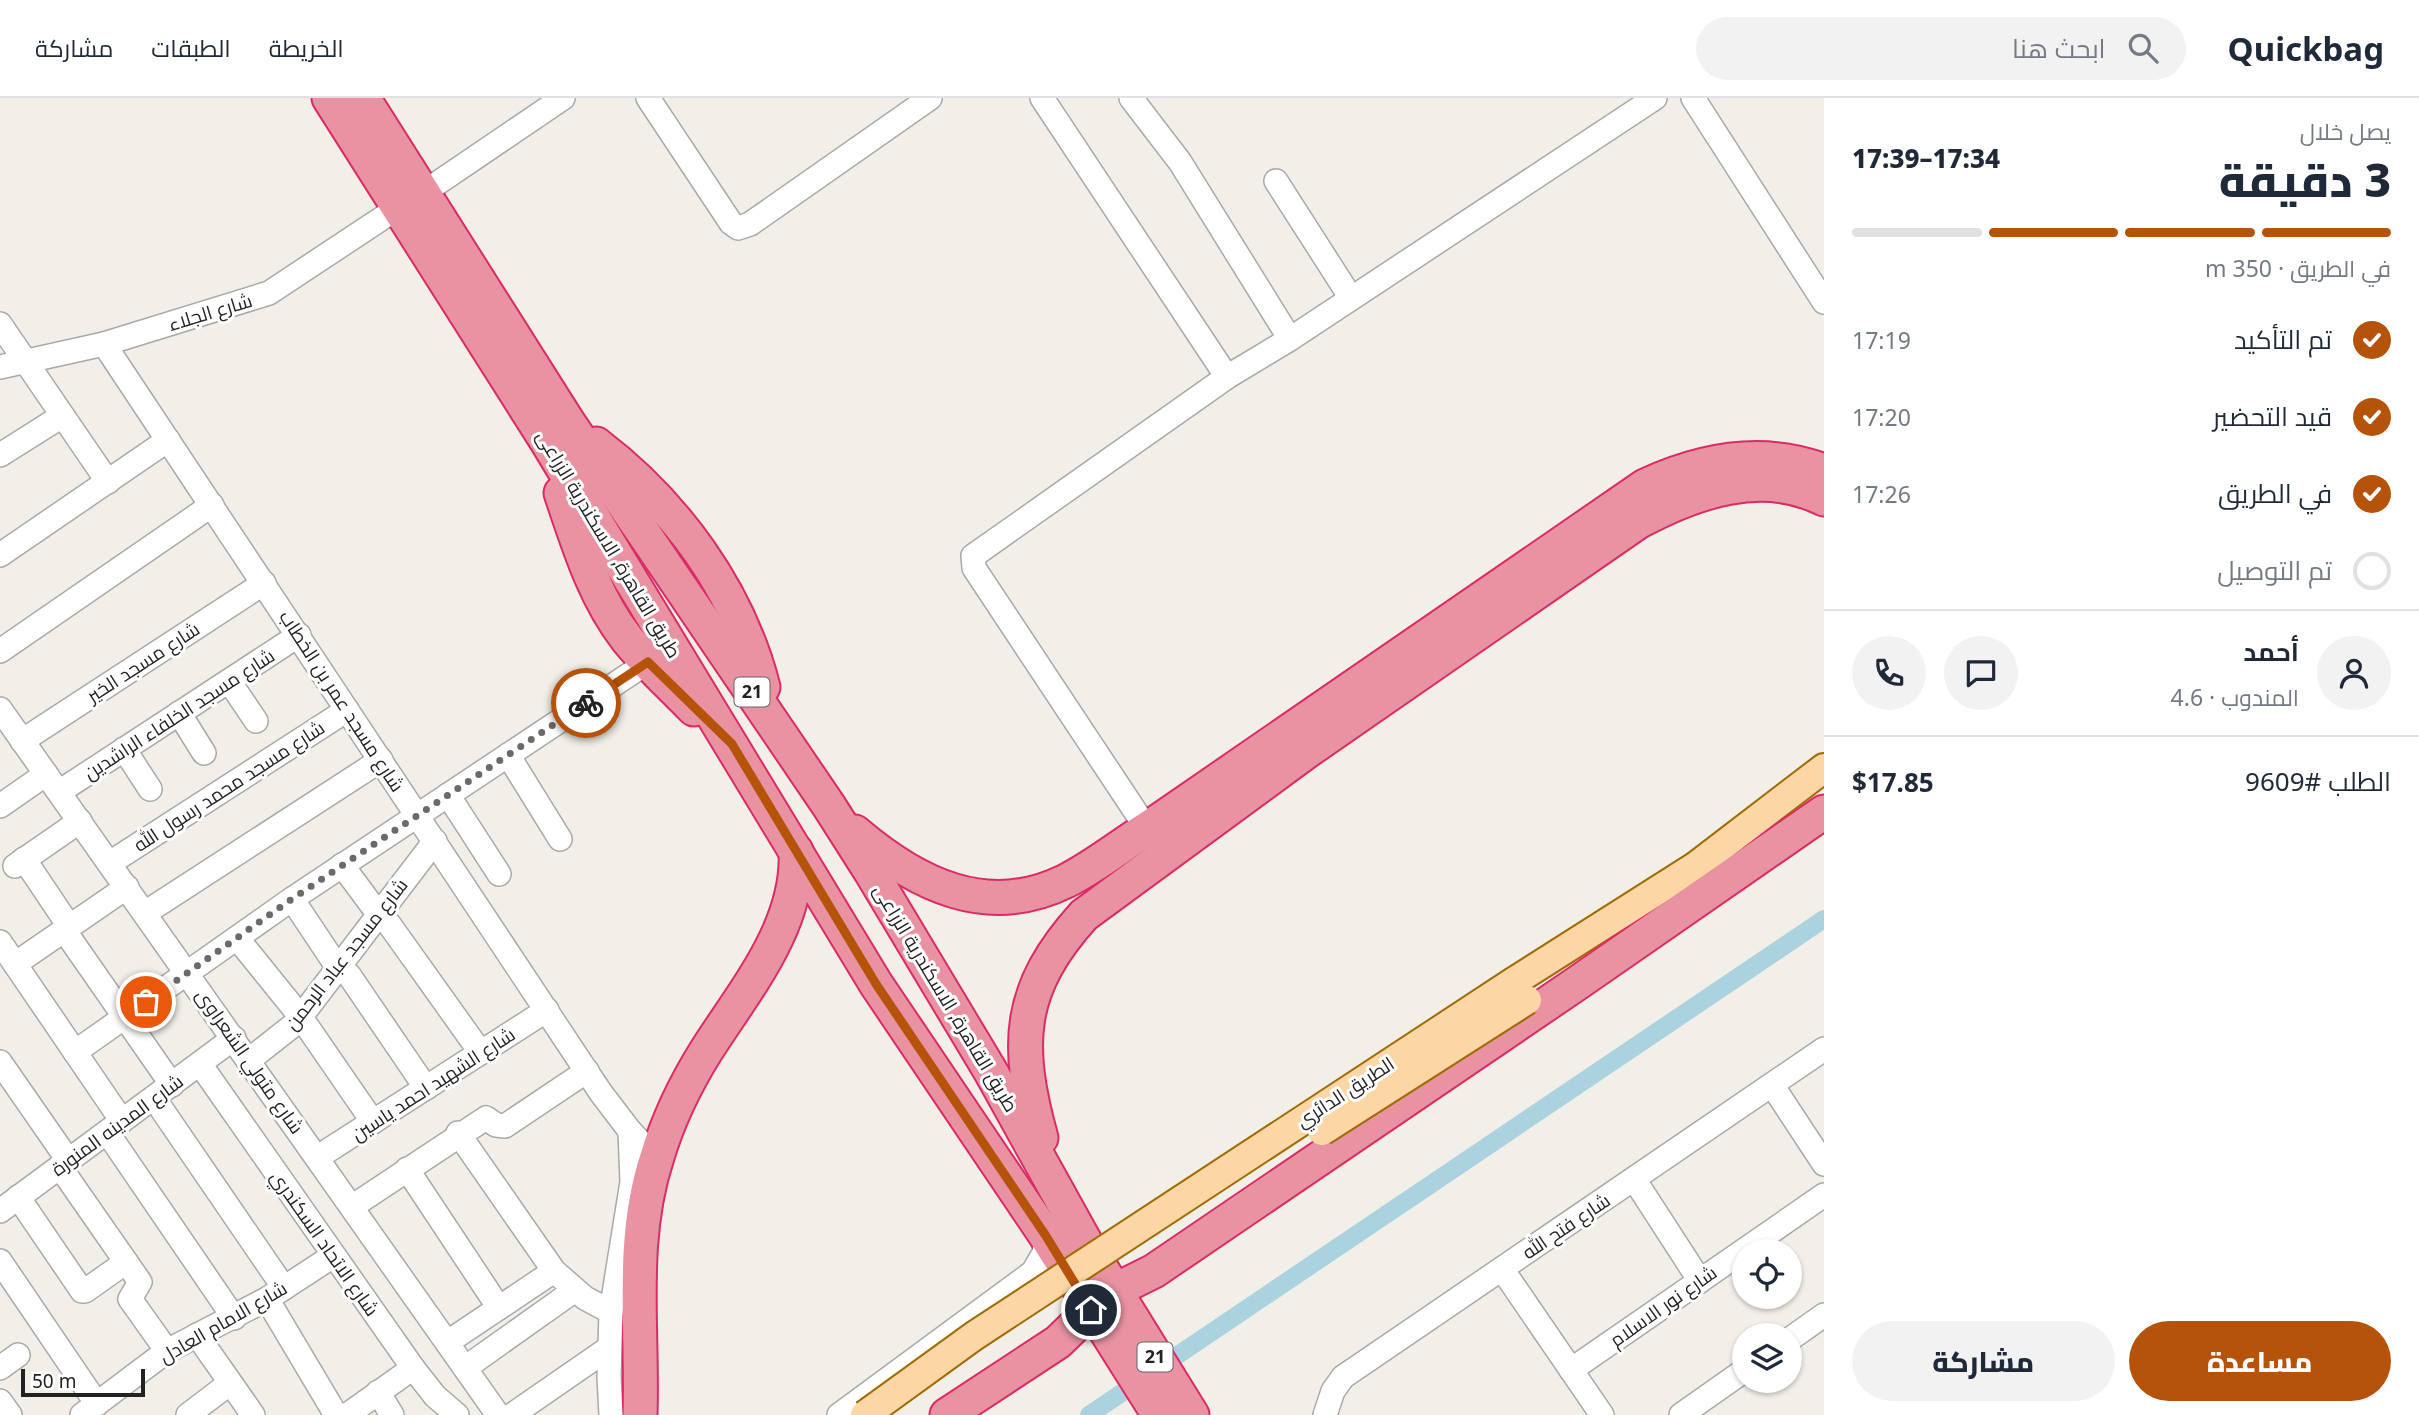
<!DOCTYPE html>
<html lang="ar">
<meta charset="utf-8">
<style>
body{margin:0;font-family:"Noto Sans",Cairo,sans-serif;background:#f2f2f3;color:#1f2937;direction:rtl;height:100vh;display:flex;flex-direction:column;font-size:26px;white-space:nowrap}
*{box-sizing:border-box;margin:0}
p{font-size:23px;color:#747a83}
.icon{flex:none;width:38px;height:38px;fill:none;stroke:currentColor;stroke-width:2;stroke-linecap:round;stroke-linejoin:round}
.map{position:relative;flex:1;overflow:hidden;direction:ltr}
.side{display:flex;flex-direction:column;background:#fff;width:595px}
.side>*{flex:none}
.tools{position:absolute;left:1732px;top:1141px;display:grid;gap:14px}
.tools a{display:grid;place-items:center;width:70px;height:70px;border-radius:50%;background:#fff;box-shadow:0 2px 5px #0004;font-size:35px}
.scale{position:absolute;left:21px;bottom:18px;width:124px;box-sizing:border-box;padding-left:7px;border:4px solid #222;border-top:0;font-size:19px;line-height:24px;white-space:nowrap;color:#222;-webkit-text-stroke:5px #fff;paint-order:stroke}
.pin{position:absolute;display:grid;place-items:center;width:60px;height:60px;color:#fff;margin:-30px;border:4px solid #fff;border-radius:50%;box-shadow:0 2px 7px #0007}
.courier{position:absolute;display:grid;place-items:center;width:70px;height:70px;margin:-35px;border:5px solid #b45309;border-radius:50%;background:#fff;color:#222;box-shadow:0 2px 9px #0007}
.head em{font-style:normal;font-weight:800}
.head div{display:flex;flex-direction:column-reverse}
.head{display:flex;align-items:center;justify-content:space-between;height:119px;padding:0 28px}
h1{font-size:46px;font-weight:800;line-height:52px}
.bar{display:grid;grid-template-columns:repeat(4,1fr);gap:10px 7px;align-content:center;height:84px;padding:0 28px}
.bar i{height:9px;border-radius:5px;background:#e0e1e3}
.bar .on{background:#b45309}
.bar p{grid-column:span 4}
.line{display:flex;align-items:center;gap:18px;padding:0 28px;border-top:2px solid #e0e1e3}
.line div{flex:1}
.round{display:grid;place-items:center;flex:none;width:74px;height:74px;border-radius:37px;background:#f2f2f3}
ol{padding:0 28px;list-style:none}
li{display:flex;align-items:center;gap:21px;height:77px}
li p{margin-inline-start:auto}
li .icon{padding:7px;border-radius:50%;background:#b45309;color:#fff;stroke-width:4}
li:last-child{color:#747a83}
li i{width:38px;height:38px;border:4px solid #e0e1e3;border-radius:50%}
.action{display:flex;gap:14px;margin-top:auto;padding:14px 28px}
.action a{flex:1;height:80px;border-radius:42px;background:#b45309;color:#fff;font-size:28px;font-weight:800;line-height:80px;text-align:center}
.action a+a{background:#f2f2f3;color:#1f2937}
header{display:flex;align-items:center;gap:42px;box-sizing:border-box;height:98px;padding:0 35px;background:#fff;border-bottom:2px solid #e0e1e3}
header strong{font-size:33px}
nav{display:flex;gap:38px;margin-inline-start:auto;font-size:24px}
.search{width:490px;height:63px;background:#f2f2f3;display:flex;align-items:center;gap:18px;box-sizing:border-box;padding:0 24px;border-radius:38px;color:#747a83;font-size:26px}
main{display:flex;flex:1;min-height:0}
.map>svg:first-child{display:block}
</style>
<header>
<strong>Quickbag</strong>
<div class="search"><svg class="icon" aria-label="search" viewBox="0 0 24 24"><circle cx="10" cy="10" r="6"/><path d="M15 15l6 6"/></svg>ابحث هنا</div>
<nav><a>الخريطة</a><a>الطبقات</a><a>مشاركة</a></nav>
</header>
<main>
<section class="side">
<div class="head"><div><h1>3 دقيقة</h1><p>يصل خلال</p></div><em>17:34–17:39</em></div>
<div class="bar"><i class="on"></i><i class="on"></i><i class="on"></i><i></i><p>في الطريق · 350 m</p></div>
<ol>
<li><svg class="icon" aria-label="check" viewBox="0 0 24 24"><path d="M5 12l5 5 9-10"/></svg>تم التأكيد<p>17:19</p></li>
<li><svg class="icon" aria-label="check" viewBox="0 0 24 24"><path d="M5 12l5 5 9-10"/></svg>قيد التحضير<p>17:20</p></li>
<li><svg class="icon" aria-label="check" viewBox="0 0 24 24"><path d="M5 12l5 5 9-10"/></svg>في الطريق<p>17:26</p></li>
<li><i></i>تم التوصيل</li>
</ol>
<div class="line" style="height:126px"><a class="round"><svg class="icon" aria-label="person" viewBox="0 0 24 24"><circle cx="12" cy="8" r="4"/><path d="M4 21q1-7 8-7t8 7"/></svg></a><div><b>أحمد</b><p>المندوب · 4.6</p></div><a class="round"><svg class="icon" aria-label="chat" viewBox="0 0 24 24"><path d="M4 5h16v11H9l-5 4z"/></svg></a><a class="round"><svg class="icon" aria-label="phone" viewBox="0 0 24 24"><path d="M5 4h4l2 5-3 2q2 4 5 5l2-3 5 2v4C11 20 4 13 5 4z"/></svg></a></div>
<div class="line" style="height:91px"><div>الطلب #9609</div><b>$17.85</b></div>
<div class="action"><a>مساعدة</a><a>مشاركة</a></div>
</section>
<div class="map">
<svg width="1824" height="1317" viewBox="0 0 1824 1317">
<rect width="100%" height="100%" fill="#f2efe9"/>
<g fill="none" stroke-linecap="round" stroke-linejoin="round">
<path stroke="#aad3df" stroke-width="18" d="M1089,1317L1824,821"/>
<defs>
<g id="minor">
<path d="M648,0L731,125L738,130L750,126L930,0"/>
<path d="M1042,0L1227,279"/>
<path d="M1131,0L1180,64L1290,241"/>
<path d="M1693,0L1824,204"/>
<path d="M1276,83L1351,200"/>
<path d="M423,95L563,0"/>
<path d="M0,226L108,384"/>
<path d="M104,246L601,995L630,1033L656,1060"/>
<path d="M0,269L104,246L269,195L399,109"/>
<path d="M0,357L62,318"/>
<path d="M0,457L168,342"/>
<path d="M0,553L212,407"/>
<path d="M229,583L256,623"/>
<path d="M0,611L498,1317"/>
<path d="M179,615L204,655"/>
<path d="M22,643L264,485"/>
<path d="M124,651L150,691"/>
<path d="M508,657L560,741"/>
<path d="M59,694L299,537"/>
<path d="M448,697L499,776"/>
<path d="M0,708L46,676"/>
<path d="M1147,731L974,470L973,458L1227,279L1290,241L1655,0"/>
<path d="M24,761L69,828"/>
<path d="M110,765L347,612"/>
<path d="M342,767L379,817L389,826L481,955"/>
<path d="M15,768L80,723"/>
<path d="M292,801L338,870L349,877L426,990"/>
<path d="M145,815L381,662"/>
<path d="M64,832L172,987"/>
<path d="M237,840L300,918L373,1024"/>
<path d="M0,844L122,1023"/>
<path d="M15,866L127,789"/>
<path d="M75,954L292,801L648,564"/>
<path d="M249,962L296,925L435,743"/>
<path d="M0,964L68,1062"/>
<path d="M200,966L413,1270L435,1298L457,1317"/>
<path d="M1772,987L1824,1066"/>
<path d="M154,1000L284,1190"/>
<path d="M107,1034L234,1220"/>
<path d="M458,1035L554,1173L585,1200L611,1214"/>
<path d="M318,1059L547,912"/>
<path d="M60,1069L140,1184L130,1201L167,1253"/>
<path d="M407,1071L499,1210"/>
<path d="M1634,1081L1700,1183"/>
<path d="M18,1099L82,1193H85L126,1164"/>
<path d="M353,1108L486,1020L496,1027L505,1028L587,973"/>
<path d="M0,1113L234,940"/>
<path d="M0,1163L97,1306"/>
<path d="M1502,1171L1602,1317"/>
<path d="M267,1201L336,1317"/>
<path d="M197,1237L253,1317"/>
<path d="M1790,1241L1824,1217"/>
<path d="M448,1244L554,1173"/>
<path d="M0,1270L18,1257"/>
<path d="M465,1270L575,1192"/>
<path d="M1571,1272L1824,1097"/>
<path d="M378,1294L392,1317"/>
<path d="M0,1303L10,1317"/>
<path d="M82,1317L167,1253L267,1201L333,1158"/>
<path d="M188,1317L230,1285"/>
<path d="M347,1317L413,1270"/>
<path d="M512,1317L609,1250"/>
<path d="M611,1317L609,1279L611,1214L632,1084L630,1033"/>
<path d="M839,1317L1033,1174L1044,1155L1046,1138"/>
<path d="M1325,1317L1333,1293L1343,1279L1824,951"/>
<path d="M1681,1317L1745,1272"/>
</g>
<path id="major" d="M1515,883L1696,768L1824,670"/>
<g id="highway">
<path d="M329,0L546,342L876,886L1046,1138L1159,1317"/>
<path d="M363,0L568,324L829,708L871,774L991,974L1088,1149L1192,1317"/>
<path d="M596,346C675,406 738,492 763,589"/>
<path d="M561,395C578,445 594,499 627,541C647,566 672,588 694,611"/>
<path d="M855,734C916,786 987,822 1066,783C1094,769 1120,748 1147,731L1645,388C1701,362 1764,350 1824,373"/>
<path d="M1041,1040C1015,946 1017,891 1084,817L1306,654L1638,424C1696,393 1762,370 1824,401"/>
<path d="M1114,1193L1154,1173L1576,886L1824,714"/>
<path d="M640,1317C643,1230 629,1143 657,1059C668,1022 686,985 706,953C744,893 800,828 796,753"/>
<path d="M947,1317L1058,1244L1091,1212"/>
</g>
</defs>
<use href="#minor" stroke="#a9a9a9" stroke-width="26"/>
<use href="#major" stroke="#a06b00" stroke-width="32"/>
<use href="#highway" stroke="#dc2a67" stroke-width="37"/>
<use href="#minor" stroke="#fff" stroke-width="23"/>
<use href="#major" stroke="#fcd6a4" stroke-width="28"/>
<use href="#highway" stroke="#e892a2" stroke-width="33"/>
<defs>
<g id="major-bridge">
<path d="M1322,1033L1527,902"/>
<path d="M865,1317L974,1238L1515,883"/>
</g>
</defs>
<use href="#major-bridge" stroke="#a06b00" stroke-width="32" stroke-linecap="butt"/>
<use href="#major-bridge" stroke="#fcd6a4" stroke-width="28"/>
</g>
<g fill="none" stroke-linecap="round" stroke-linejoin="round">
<path stroke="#6b6a68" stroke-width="7" stroke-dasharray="0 12.6" d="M146,904L292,801L586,605"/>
<path stroke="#b45309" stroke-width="9" d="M586,605L648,564L732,646L876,886L1046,1138L1091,1212"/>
</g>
<g text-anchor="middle" stroke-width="6" stroke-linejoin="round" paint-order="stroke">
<g fill="#fff" stroke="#646464" stroke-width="2">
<rect x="734.5" y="579.5" width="35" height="29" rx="5"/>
<rect x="1137.5" y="1244.5" width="35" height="29" rx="5"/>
</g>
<g font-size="18" font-weight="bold" fill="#222">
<text x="752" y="600">21</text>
<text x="1155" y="1265">21</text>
</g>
<g font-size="19" fill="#222" stroke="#fff">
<text transform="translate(210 214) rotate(-17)" y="7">شارع الجلاء</text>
<text transform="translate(609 446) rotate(59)" y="7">طريق القاهرة, الاسكندرية الزراعى</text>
<text transform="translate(143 564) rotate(-33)" y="7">شارع مسجد الخير</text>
<text transform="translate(342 603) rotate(57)" y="7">شارع مسجد عمر بن الخطاب</text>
<text transform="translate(179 616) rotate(-33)" y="7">شارع مسجد الخلفاء الراشدين</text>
<text transform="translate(229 688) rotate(-33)" y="7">شارع مسجد محمد رسول الله</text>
<text transform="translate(346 856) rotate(-52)" y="7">شارع مسجد عباد الرحمن</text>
<text transform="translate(946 900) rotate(59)" y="7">طريق القاهرة, الاسكندرية الزراعى</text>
<text transform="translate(250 963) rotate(55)" y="7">شارع متولي الشعراوى</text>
<text transform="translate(433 986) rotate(-33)" y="7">شارع الشهيد احمد ياسين</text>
<text transform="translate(1345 994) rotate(-33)" y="7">الطريق الدائري</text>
<text transform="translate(117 1027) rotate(-36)" y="7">شارع المدينه المنورة</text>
<text transform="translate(1566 1128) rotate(-34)" y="7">شارع فتح الله</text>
<text transform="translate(325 1145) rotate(55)" y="7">شارع الاتحاد السكندري</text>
<text transform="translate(1663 1208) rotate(-35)" y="7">شارع نور الاسلام</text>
<text transform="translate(223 1224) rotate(-30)" y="7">شارع الامام العادل</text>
</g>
</g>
</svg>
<div class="tools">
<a><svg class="icon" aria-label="locate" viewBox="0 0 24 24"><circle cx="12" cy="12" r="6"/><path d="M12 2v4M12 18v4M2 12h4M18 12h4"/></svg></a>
<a><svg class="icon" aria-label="layers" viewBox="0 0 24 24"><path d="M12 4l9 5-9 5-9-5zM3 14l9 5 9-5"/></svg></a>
</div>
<div class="scale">50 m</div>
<div class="pin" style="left:146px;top:904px;background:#ea580c"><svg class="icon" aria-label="bag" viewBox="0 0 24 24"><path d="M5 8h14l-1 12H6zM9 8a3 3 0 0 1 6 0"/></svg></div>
<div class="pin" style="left:1091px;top:1212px;background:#1f2937"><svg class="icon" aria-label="home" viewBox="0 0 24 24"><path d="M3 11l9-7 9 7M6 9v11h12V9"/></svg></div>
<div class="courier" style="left:586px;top:605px"><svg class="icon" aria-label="bike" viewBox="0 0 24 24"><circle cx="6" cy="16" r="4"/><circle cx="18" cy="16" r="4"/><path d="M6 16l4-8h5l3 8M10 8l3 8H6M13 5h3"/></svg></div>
</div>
</main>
